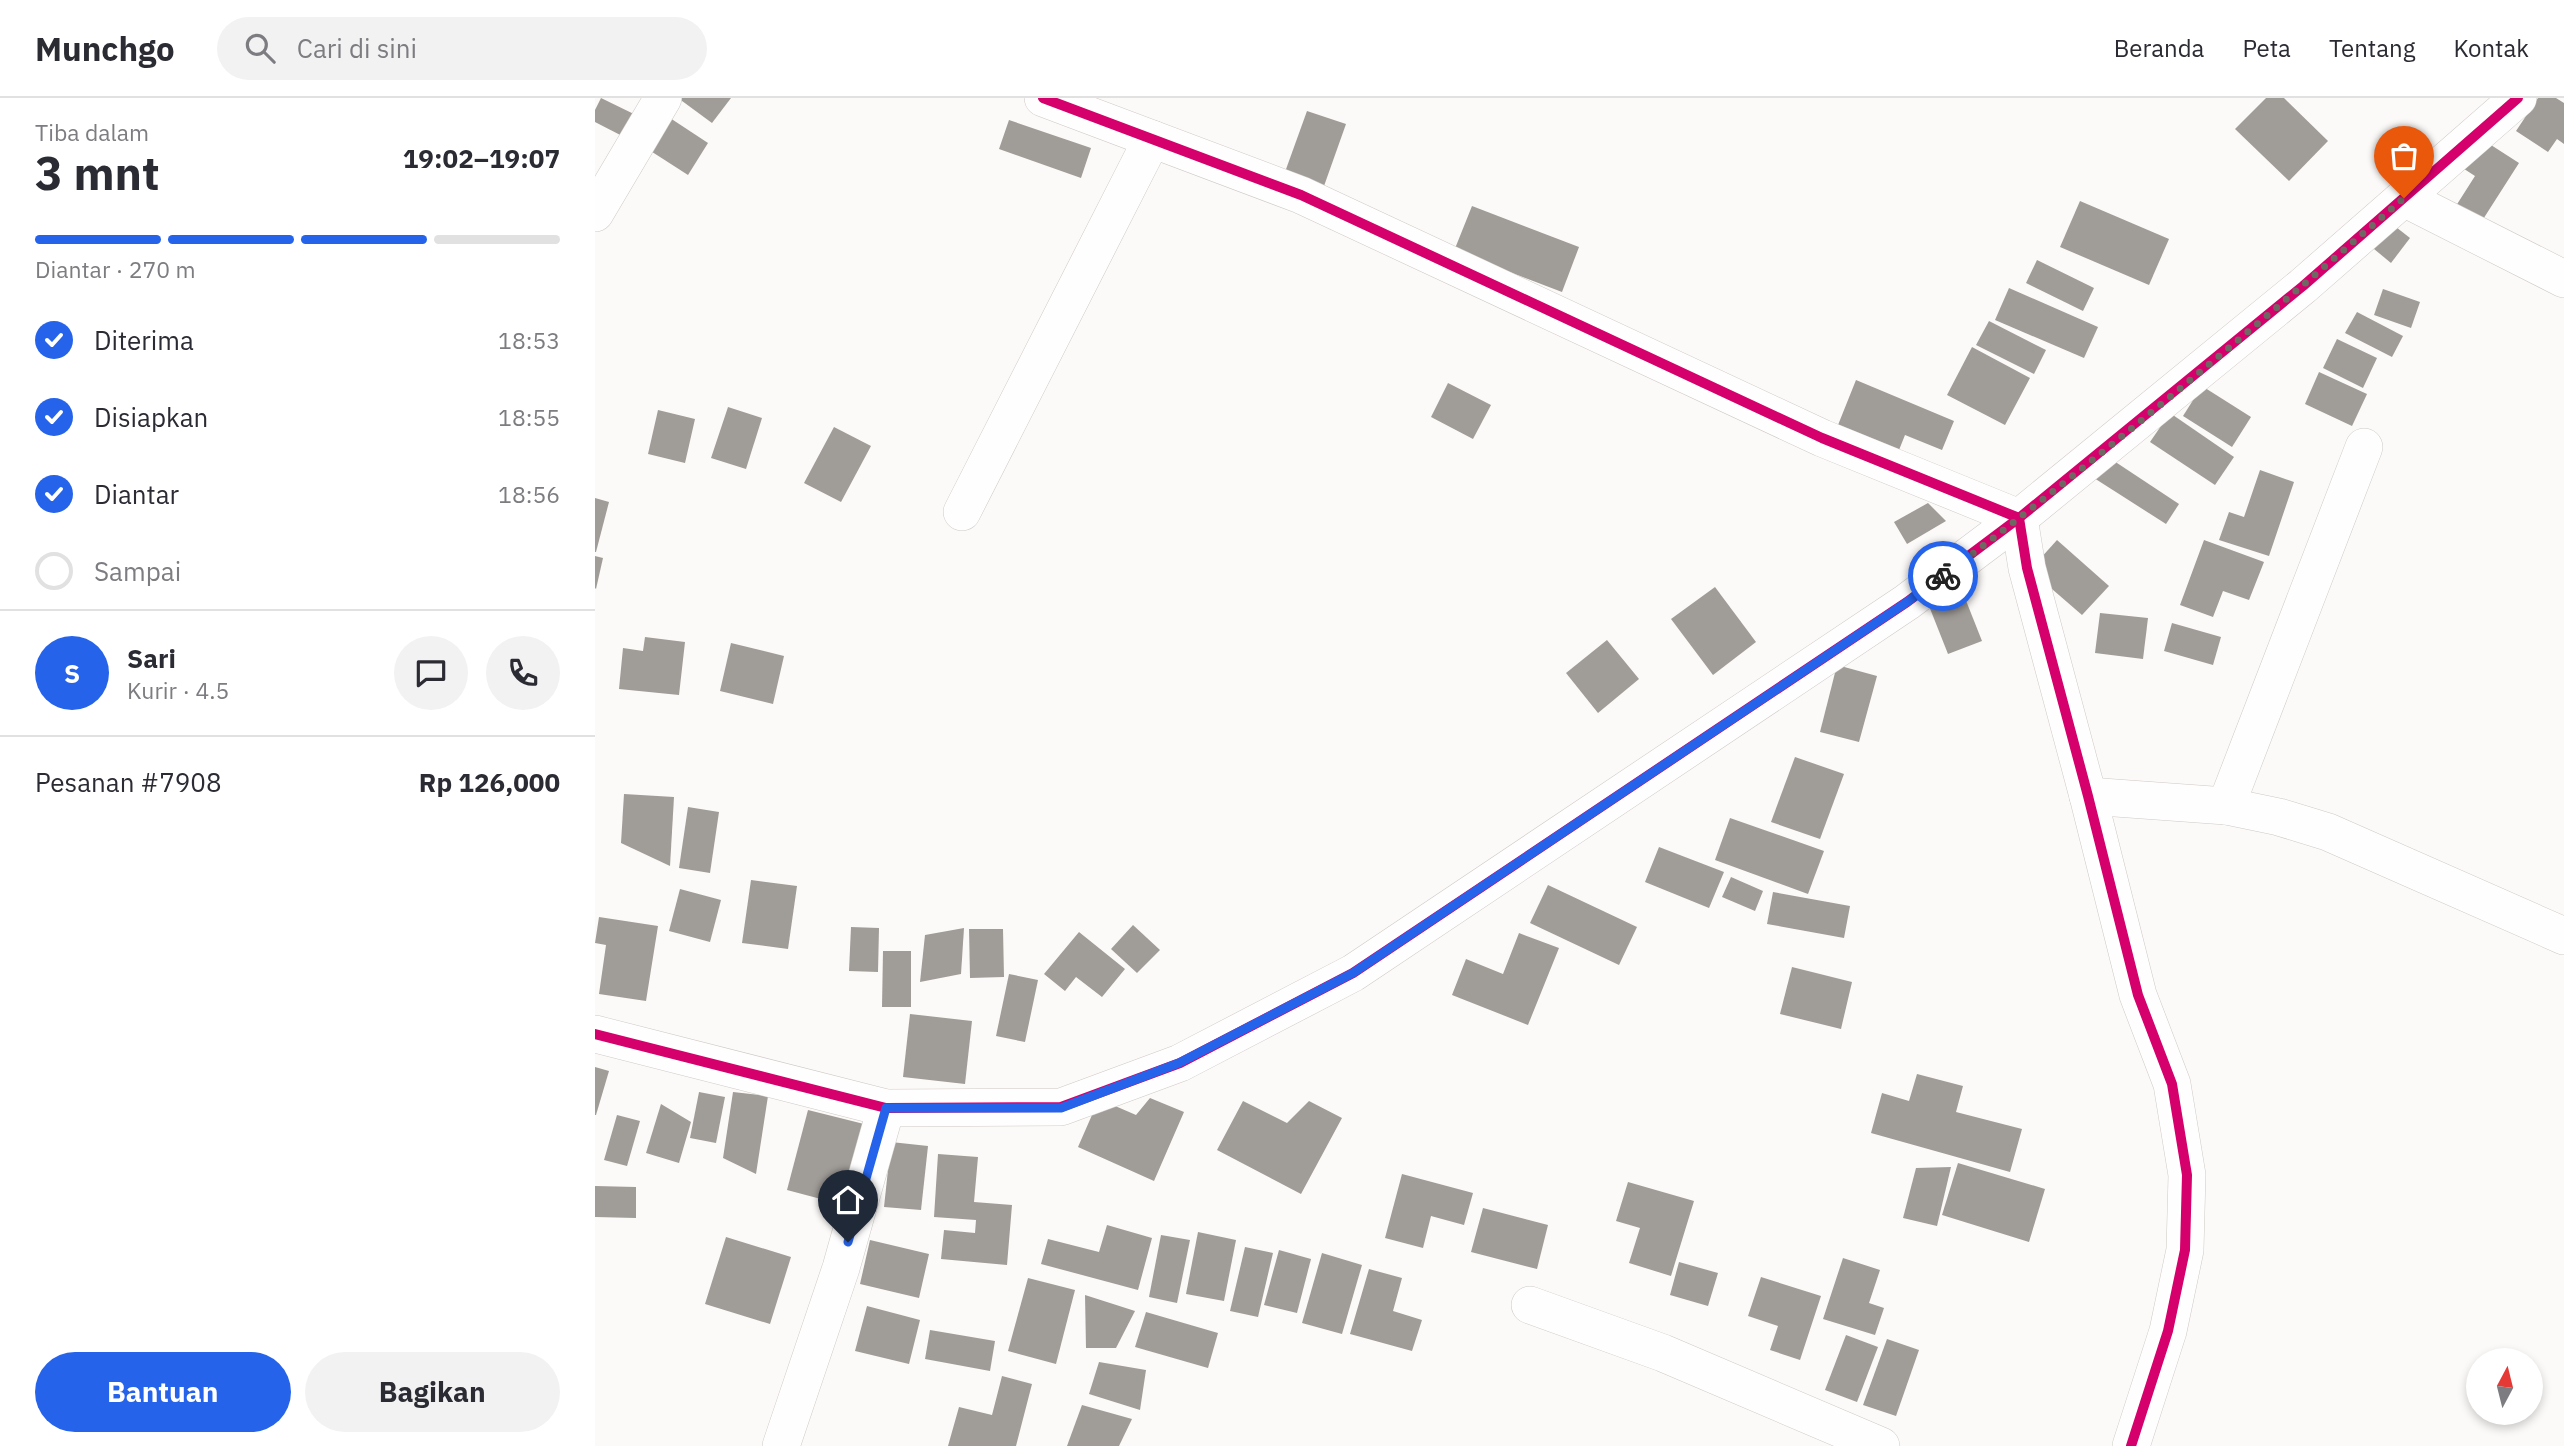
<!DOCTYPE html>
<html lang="id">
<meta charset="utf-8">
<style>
body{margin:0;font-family:"IBM Plex Sans",sans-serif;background:#f2f2f3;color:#2b2b33;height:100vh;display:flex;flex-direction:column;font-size:26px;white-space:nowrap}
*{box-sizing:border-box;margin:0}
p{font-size:23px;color:#7c7c81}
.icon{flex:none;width:38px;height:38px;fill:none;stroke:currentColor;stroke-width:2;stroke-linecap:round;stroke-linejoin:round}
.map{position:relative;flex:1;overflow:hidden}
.sheet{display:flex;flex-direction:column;background:#fff;width:595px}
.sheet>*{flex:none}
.needle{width:46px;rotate:7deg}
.buttons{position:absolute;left:1871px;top:1250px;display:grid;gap:14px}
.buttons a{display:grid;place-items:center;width:77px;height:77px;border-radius:50%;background:#fff;box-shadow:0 4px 10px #0003;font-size:35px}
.pin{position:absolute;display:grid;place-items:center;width:60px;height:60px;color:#fff;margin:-72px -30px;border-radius:50% 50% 50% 0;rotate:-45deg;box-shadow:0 0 7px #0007}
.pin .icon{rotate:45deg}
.courier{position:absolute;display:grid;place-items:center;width:70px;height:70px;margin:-35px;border:5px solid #2563eb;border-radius:50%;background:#fff;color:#222;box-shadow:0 2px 9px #0007}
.headline em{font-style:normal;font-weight:700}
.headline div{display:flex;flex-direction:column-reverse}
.headline{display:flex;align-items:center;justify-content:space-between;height:119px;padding:0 35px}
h1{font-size:46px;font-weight:700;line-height:52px}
.bar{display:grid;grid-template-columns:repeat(4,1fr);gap:10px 7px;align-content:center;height:84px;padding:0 35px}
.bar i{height:9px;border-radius:5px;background:#e1e1e2}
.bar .current{background:#2563eb}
.bar p{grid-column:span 4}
.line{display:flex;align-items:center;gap:18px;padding:0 35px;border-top:2px solid #e1e1e2}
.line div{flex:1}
.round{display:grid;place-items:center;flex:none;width:74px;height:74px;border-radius:37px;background:#f2f2f3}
ol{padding:0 35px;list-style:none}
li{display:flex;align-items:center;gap:21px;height:77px}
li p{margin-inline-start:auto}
li .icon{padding:7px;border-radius:50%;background:#2563eb;color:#fff;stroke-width:4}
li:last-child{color:#7c7c81}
li i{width:38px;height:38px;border:4px solid #e1e1e2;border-radius:50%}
.cta{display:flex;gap:14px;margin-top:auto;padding:14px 35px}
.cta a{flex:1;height:80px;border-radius:42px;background:#2563eb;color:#fff;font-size:28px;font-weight:700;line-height:80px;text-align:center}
.cta a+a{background:#f2f2f3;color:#2b2b33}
header{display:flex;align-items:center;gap:42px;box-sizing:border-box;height:98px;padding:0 35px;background:#fff;border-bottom:2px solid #e1e1e2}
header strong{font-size:33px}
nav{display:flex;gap:38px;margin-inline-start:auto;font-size:24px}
.search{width:490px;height:63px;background:#f2f2f3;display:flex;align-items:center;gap:18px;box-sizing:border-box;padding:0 24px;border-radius:38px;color:#7c7c81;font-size:26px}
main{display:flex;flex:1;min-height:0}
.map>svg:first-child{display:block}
</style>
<header>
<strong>Munchgo</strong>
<div class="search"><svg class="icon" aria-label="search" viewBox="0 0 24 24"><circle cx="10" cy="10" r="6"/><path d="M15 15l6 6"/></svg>Cari di sini</div>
<nav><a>Beranda</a><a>Peta</a><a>Tentang</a><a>Kontak</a></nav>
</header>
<main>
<section class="sheet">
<div class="headline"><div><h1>3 mnt</h1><p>Tiba dalam</p></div><em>19:02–19:07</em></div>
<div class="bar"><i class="current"></i><i class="current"></i><i class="current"></i><i></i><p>Diantar · 270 m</p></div>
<ol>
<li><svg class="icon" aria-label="check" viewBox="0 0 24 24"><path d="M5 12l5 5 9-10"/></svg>Diterima<p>18:53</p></li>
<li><svg class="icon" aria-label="check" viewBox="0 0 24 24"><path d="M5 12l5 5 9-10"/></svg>Disiapkan<p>18:55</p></li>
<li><svg class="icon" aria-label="check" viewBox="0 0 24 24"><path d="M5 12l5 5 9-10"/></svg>Diantar<p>18:56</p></li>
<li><i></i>Sampai</li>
</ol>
<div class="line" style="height:126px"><b class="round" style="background:#2563eb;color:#fff">S</b><div><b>Sari</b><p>Kurir · 4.5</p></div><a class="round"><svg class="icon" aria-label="chat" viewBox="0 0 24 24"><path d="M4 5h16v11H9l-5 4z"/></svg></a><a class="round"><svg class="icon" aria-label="phone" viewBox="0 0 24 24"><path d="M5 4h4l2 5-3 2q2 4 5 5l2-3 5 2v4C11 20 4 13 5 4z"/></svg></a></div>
<div class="line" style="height:91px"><div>Pesanan #7908</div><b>Rp 126,000</b></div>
<div class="cta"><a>Bantuan</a><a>Bagikan</a></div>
</section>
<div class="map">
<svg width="1969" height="1348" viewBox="0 0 1969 1348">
<rect width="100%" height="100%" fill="#fcfaf8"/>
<g fill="#a09c98">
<path d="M6,0L45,19L33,41L0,24V12Z"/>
<path d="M83,0H136L117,25Z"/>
<path d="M1671,0H1689L1733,43L1694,83L1640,31Z"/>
<path d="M1943,0H1961L1969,5V46L1962,41L1953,54L1921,33Z"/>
<path d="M712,13L751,26L729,88L690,74Z"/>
<path d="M72,18L113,45L93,77L51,50Z"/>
<path d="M414,22L496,50L486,80L404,51Z"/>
<path d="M1882,38L1924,65L1885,126L1859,111L1880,78L1863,67Z"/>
<path d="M1485,103L1574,141L1554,187L1465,149Z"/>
<path d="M877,108L984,149L967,194L859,153Z"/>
<path d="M1792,122L1815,140L1796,165L1773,146Z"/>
<path d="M1442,162L1499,190L1488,213L1431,185Z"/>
<path d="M1414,190L1503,229L1489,260L1400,222Z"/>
<path d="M1788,191L1825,204L1816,230L1779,217Z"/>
<path d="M1762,214L1808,238L1797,259L1750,235Z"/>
<path d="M1394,223L1451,252L1439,276L1381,247Z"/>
<path d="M1742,241L1782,260L1768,290L1728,270Z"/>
<path d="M1377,249L1435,280L1410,327L1352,297Z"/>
<path d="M1724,274L1772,296L1757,328L1710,306Z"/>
<path d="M1261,282L1359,323L1347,352L1310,337L1302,357L1241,332Z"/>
<path d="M853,285L896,307L878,341L836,319Z"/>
<path d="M1607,288L1656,319L1637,349L1588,318Z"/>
<path d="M133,309L167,320L151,371L116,360Z"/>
<path d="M63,312L100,321L90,365L53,356Z"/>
<path d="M1575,315L1639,359L1620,387L1555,344Z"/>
<path d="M239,329L276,348L246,404L209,385Z"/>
<path d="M1519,363L1584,406L1571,426L1499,380Z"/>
<path d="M1665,372L1699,384L1674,458L1624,442L1634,414L1649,419Z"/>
<path d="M0,400L14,404L1,454H0Z"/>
<path d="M1333,405L1351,423L1312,446L1299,424Z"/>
<path d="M1462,442L1514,488L1487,517L1435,472Z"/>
<path d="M1609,442L1669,464L1654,502L1628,493L1618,519L1585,507Z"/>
<path d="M0,458L8,460L1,491L0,490Z"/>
<path d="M1120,489L1161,544L1118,577L1076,521Z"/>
<path d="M1368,495L1387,543L1353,556L1334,508Z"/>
<path d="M1505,515L1553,520L1548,561L1500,555Z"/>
<path d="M1577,525L1626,539L1618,567L1569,553Z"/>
<path d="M50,539L90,544L84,597L24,591L28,550L48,553Z"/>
<path d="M1012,542L1044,581L1003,615L971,575Z"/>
<path d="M136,545L189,558L178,606L125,593Z"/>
<path d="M1242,567L1282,578L1264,644L1225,634Z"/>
<path d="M1200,659L1249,676L1225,741L1176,724Z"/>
<path d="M29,696L79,699L75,768L26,745Z"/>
<path d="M93,709L124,714L115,775L84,770Z"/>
<path d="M1135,720L1229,753L1213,796L1120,762Z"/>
<path d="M1064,749L1129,774L1114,810L1050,784Z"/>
<path d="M1136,779L1168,793L1160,813L1127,799Z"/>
<path d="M156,782L202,788L193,851L147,845Z"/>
<path d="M953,787L1042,829L1024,867L935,825Z"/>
<path d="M85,791L126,802L115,844L74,833Z"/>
<path d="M1178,794L1255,808L1249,840L1172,826Z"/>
<path d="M4,819L63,828L51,903L4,896L11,847L0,845Z"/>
<path d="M538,827L565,852L542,875L516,851Z"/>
<path d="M256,829L284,830L283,874L254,873Z"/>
<path d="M369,830L366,876L325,884L330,837Z"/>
<path d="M374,831H408L409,879L375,880Z"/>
<path d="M484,834L530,871L507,899L481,879L470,893L449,876Z"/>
<path d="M924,835L964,850L933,927L857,897L871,861L908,876Z"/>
<path d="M288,853H316V909H287Z"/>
<path d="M1197,869L1257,884L1246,931L1185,916Z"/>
<path d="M414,876L443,882L430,944L401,938Z"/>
<path d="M315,916L377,923L370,986L308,979Z"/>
<path d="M0,969L14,973L1,1017H0Z"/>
<path d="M1322,976L1368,988L1361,1014L1427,1031L1415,1074L1276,1035L1287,995L1314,1003Z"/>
<path d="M104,994L130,999L121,1045L95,1040Z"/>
<path d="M138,994L173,998L161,1076L128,1060Z"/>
<path d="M555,1000L589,1014L559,1083L483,1049L504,1001L541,1017Z"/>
<path d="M648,1003L692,1025L714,1003L747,1020L706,1096L622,1052Z"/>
<path d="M66,1006L96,1024L84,1065L51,1055Z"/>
<path d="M213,1012L277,1028L256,1109L192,1092Z"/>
<path d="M22,1017L45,1023L32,1068L9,1062Z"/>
<path d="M296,1044L333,1048L326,1112L289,1109Z"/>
<path d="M343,1056L383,1059L379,1104L417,1107L412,1167L346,1161L349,1132L380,1135L381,1122L339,1119Z"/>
<path d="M1363,1065L1450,1091L1434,1144L1347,1117Z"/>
<path d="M1356,1069L1342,1128L1308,1120L1321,1070Z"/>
<path d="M807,1076L878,1095L869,1127L836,1118L828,1150L790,1140Z"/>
<path d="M1033,1084L1099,1103L1076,1178L1034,1165L1045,1130L1021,1123Z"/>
<path d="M0,1088L41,1089V1120L0,1119Z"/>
<path d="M888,1110L953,1127L942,1171L876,1154Z"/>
<path d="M512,1127L557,1140L543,1192L446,1166L453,1141L504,1154Z"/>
<path d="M603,1134L641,1142L629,1203L591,1196Z"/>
<path d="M566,1137L595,1142L582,1205L554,1199Z"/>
<path d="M131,1139L196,1159L175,1226L110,1206Z"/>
<path d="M275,1142L334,1156L324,1200L265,1186Z"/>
<path d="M650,1149L678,1155L663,1219L635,1213Z"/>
<path d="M684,1152L716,1161L702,1215L669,1207Z"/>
<path d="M727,1155L767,1167L747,1236L707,1225Z"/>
<path d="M1248,1160L1285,1172L1274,1205L1289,1210L1280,1237L1228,1221Z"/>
<path d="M1084,1164L1123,1175L1113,1208L1075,1197Z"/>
<path d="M774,1171L807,1180L798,1213L827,1222L817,1253L755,1236Z"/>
<path d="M1166,1179L1226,1198L1205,1262L1175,1252L1183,1228L1153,1218Z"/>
<path d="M433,1180L480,1192L461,1266L413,1253Z"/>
<path d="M490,1197L540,1213L521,1250H491Z"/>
<path d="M272,1208L325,1222L314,1266L260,1253Z"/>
<path d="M551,1214L623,1235L613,1270L540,1249Z"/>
<path d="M335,1232L400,1243L395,1273L330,1261Z"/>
<path d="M1251,1237L1283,1249L1262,1304L1230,1292Z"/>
<path d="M1292,1241L1324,1252L1301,1318L1268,1307Z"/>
<path d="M504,1264L551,1272L545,1312L494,1296Z"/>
<path d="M407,1278L437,1286L421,1348H353L364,1309L397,1317Z"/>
<path d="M487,1307L537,1321L524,1348H472Z"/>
</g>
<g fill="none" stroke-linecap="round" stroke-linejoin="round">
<defs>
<g id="minor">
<path d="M448,0L706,97L1227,340L1424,420L1432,470L1493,698L1543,897L1577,986L1592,1077L1590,1152L1573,1233L1536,1348"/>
<path d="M1809,100L1969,181"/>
<path d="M0,115L68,0"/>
<path d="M367,414L557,41"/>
<path d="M1493,698L1631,708L1684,719L1733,734L1969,838"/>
<path d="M1631,708L1769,349"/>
<path d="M0,936L291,1010L466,1009L585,965L758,875L1312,504L1424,420L1708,188L1923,0"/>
<path d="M935,1207L1068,1255L1286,1348"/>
<path d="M186,1348L246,1170L291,1010"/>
</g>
</defs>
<use href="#minor" stroke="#cec9c5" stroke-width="38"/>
<use href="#minor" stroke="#fffefe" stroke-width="37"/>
<defs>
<g id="cycleway">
<path d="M448,0L706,97L1227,340L1424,420L1432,470L1493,698L1543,897L1577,986L1592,1077L1590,1152L1573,1233L1536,1348"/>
<path d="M0,936L291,1010L466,1009L585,965L758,875L1312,504L1424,420L1708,188L1923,0"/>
</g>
</defs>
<use href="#cycleway" stroke="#fff" stroke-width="15"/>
<use href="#cycleway" stroke="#d6006c" stroke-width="10"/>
</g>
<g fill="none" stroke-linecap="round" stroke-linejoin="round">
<path stroke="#6d6862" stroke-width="7" stroke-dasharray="0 12.6" d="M1348,478C1507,359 1659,230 1809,100"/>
<path stroke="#2563eb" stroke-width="9" d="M253,1144L291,1010H466L584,965L758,875L1312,504L1348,478"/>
</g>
</svg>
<div class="buttons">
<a><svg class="needle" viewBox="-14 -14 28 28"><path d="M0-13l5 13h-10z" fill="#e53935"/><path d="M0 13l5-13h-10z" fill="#7c7c81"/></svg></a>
</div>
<div class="pin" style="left:1809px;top:100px;background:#ea580c"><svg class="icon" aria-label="bag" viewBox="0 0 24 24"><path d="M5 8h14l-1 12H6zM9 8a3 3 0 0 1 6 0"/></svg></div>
<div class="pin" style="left:253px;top:1144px;background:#1f2937"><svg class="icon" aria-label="home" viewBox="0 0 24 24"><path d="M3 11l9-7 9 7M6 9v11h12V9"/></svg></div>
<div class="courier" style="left:1348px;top:478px"><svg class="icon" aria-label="bike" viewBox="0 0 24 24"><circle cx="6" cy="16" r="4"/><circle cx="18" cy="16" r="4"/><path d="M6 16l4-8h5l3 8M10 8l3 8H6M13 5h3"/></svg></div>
</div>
</main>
